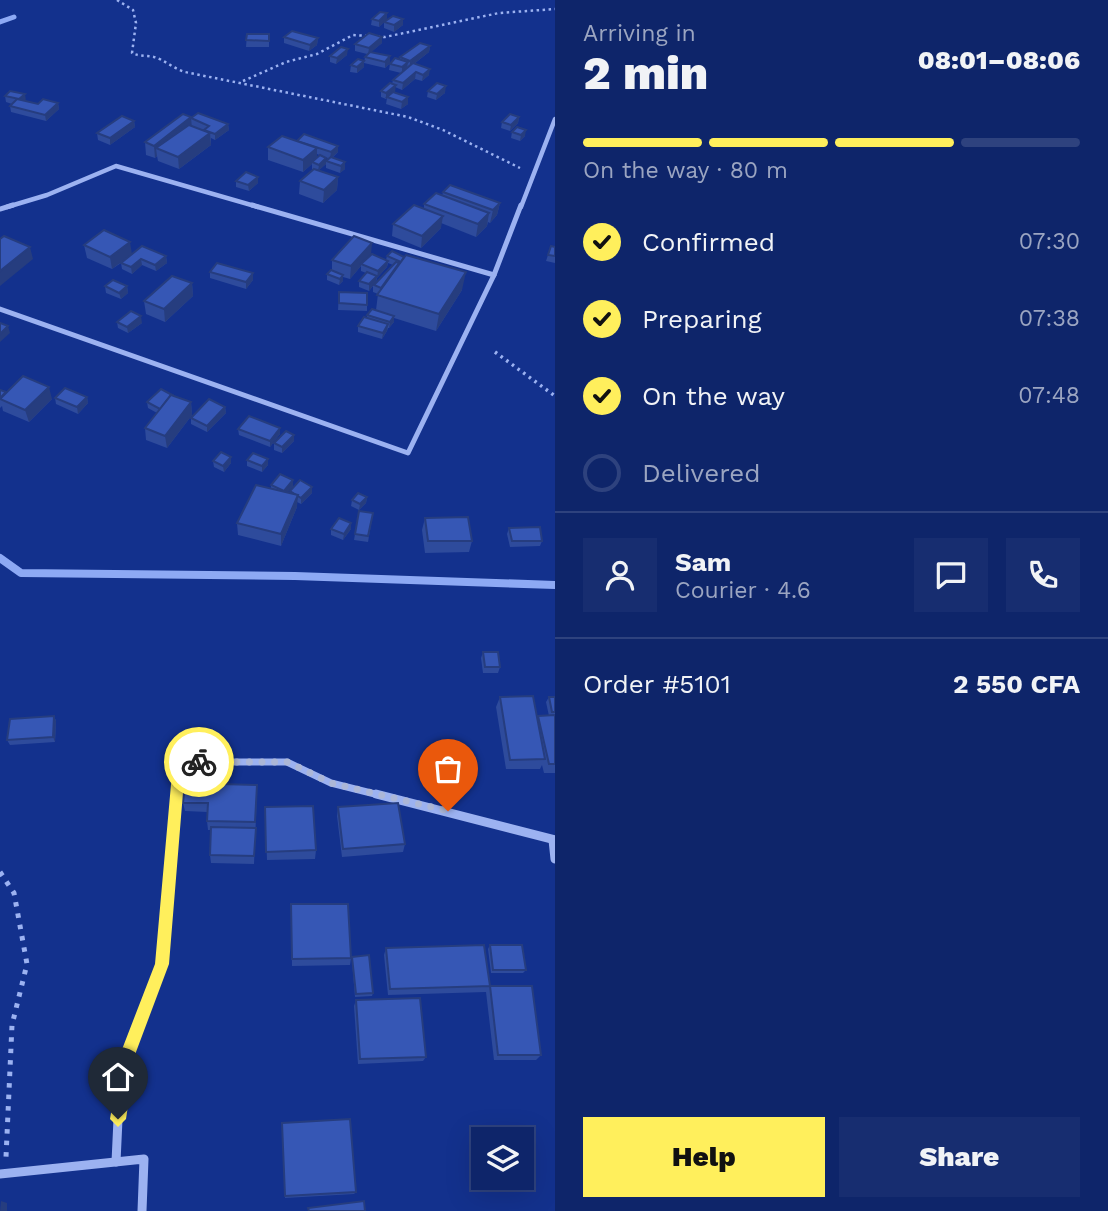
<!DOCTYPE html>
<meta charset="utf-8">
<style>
body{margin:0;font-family:"Work Sans",sans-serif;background:#172d70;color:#f1f3f6;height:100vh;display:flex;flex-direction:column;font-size:26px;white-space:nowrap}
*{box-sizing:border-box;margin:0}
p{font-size:23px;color:#9ba5c1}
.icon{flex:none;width:38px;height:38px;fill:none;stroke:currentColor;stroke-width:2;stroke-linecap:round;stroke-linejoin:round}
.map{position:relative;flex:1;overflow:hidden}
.panel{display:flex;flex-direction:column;background:#0e256a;width:553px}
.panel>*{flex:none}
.controls{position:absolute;left:471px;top:1127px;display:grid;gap:14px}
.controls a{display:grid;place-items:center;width:63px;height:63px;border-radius:0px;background:#0e256a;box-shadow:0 7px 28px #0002,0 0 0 2px #2e427e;font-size:35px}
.pin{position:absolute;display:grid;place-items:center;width:60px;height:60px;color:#fff;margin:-72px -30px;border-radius:50% 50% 50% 0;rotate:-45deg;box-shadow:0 0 7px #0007}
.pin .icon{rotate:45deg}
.courier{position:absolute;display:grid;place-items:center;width:70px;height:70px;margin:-35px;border:5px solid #ffef5c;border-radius:50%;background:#fff;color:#222;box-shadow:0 2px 9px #0007}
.head em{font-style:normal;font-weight:800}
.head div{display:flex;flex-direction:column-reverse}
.head{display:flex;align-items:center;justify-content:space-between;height:119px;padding:0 28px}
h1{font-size:46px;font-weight:800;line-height:52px}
.bar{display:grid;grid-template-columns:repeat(4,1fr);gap:10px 7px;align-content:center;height:84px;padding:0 28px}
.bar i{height:9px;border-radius:5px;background:#2e427e}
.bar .active{background:#ffef5c}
.bar p{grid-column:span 4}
.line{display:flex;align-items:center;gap:18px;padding:0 28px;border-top:2px solid #2e427e}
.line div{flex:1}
.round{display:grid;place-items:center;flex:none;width:74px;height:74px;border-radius:0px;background:#172d70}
ol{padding:0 28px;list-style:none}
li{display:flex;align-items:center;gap:21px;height:77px}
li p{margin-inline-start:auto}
li .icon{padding:7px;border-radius:50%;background:#ffef5c;color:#111;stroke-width:4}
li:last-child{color:#9ba5c1}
li i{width:38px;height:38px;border:4px solid #2e427e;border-radius:50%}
.primary-button{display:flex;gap:14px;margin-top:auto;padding:14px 28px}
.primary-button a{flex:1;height:80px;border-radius:0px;background:#ffef5c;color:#111;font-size:28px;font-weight:800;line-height:80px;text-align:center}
.primary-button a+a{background:#172d70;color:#f1f3f6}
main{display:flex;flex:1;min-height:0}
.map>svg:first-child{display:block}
</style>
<main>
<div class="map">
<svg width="555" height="1211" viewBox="0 0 555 1211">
<rect width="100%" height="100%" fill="#13318d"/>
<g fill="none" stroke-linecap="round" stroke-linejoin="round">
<path stroke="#8da9f4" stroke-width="5" d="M0,22L14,17"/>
<path stroke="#8da9f4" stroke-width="8" d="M0,558L21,573L295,576L555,585"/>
<g stroke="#9cb2f1" stroke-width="2.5" stroke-dasharray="2.5 3.5" stroke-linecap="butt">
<path d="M117,0L133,10L136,23L132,53C141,57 146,55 154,57C163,59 174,69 185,72L408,117L443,130L520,168"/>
<path d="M243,81L286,62L317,54L353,35L385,37L499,13L555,9"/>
</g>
<path stroke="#9cb2f1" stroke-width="3.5" stroke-dasharray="2.5 4.5" stroke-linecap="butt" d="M495,352L555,396"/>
<path stroke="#9cb2f1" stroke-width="5" stroke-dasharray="4.5 7" stroke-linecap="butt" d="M0,872L14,893L27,964L12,1025L6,1157"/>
<g stroke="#9cb2f1" stroke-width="4.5">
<path d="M7,207L47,195L116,166L258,207"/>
<path d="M521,207L555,119"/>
</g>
<g stroke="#9cb2f1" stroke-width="5">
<path d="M252,205L494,275"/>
<path d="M0,209L13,205"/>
<path d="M0,309L408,453L494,275L521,205"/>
</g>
<path stroke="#9cb2f1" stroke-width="7" d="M176,796L179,762H287L331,783L383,796"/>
<g stroke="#9cb2f1" stroke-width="9">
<path d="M376,794L555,840"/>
<path d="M553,840L555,859"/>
<path d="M116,1162L119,1098L128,1052L162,964L176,794"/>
<path d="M0,1174L144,1159L142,1211"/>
</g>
</g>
<g fill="#2e4b9c" fill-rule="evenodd">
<path d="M387,13V20L403,19V25L394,32L384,28V22L379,27L371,25L372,19Z"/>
<path d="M247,34H269V47H246Z"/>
<path d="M284,37L318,38L317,45L309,51L284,43Z"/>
<path d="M382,43L371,52L390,63L385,68L364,63L365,57L367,54L355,51V44Z"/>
<path d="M430,46L429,52L414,64L429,75L422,81L415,79L402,90L395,87L394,92L408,97V104L401,109L386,104L387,98L386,99L381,97V91L392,84L393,80L401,73L389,70L390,64L400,60V57Z"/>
<path d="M347,55L336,64L330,62V56Z"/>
<path d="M364,61V67L357,73L350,72L351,65Z"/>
<path d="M428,91L445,93L436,100L427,97Z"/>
<path d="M25,94V101L38,104L58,103L59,109L46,121L11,112L10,106L12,104L6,102L5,96Z"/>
<path d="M519,117L518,123L510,131L501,128L502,122Z"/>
<path d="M191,118L228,124L229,130L215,140L211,138V145L179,169L158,161L157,156L155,158L146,155L145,142Z"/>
<path d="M134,121L135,127L110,145L98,140L97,133Z"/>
<path d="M512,132L525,136L520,141L511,138Z"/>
<path d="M297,141L338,152L332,158L345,169L340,173L326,168V164L319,170L338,177L337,190L323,203L299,194L300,181L313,169H312V164L303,172L268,160V147ZM317,154L329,159L326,161V158H317Z"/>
<path d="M236,181L258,183L249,191L236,187Z"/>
<path d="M443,192L500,203L497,215L490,223L488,222L487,226L476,237L441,223V228L421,248L392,236L393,224L424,208V204L442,196Z"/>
<path d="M84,245L132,254L166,256L167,263L156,271L142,265L132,274L122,269L121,263L112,269L87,258Z"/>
<path d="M555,247V263L546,261L548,255Z"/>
<path d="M371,255L386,260L387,256L462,290L436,331L394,318V322L389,328H388L387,331L382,339L358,332V326L367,318V315L376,310L378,294L373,292V286L369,291L359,287V281L366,273L361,271V266L350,279L343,277V281L339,285L327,280V274L332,270V260ZM388,263L393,265L376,282L377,278L387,267Z"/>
<path d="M210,272L253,273V280L246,289L210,278Z"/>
<path d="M192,283L193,296L165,322L146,314L144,301Z"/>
<path d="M105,286H127L128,293L121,299L106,293Z"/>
<path d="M339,292L367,293V311L338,310Z"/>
<path d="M117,322L142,323L128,333L118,328Z"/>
<path d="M0,390L6,392L52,399L29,422L3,411L2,406L0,408Z"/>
<path d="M174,396L191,402L192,415L167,448L146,440L145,428L157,413L148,408L147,402Z"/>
<path d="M87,397L88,403L78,414L56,404L55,398Z"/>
<path d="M225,407L226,413L207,432L191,424V418Z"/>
<path d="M280,428V434L270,447L239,435L238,429Z"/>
<path d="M294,435V441L282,453L274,450V443Z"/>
<path d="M231,457V463L224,472L214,467L213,461Z"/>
<path d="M268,459V465L262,472L247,466V460Z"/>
<path d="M293,480V486L287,493H290V491L312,493L301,504L297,502V507L281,546L238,535L237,523L271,489V485Z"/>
<path d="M367,497L366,503L359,510L351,506L352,500Z"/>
<path d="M373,513L368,542L354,540L355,534Z"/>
<path d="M425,518L472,541L469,552L425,553L422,530Z"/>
<path d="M351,523V529L343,540L331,535V529Z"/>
<path d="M509,528L542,541L540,546L510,547L507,534Z"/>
<path d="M483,652L500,667L498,673H483L481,658Z"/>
<path d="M500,697L537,718L538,716H549L546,702L549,697H555V773H544L542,765L540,769H506L496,707Z"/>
<path d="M54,716L56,721L55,742L10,745L7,740Z"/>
<path d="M435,744L458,751L449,781L426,773Z"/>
<path d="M257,794L254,864L211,863L210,855L211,830H208L207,821V812L185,811L183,803Z"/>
<path d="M265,807L316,850L315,859L267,860Z"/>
<path d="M338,807L405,844L403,852L342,857L337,816Z"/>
<path d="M291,904L351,958L350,965L292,966Z"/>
<path d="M490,945L526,970L523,973H491L488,949Z"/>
<path d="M386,948L490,986L541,1055L536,1060H494L486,992L388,995L384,955Z"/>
<path d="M352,957L373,993L372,996L355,997L352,961Z"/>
<path d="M356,1000L426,1057L423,1061L358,1064L354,1006Z"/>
<path d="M282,1123L356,1192L354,1194L285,1198Z"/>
</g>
<g fill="#263d7f">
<path d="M387,13V20L379,27V21Z"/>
<path d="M403,19V25L394,32V25Z"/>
<path d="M382,37V43L368,55L369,48Z"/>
<path d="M318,38L317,45L309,51L310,45Z"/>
<path d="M430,46L429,52L410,67V61Z"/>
<path d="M348,49L347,55L336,64L337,58Z"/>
<path d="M390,56V63L385,68V62Z"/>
<path d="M364,61V67L357,73V67Z"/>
<path d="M408,62L407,68L402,73V67Z"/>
<path d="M430,69L429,75L422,81L423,75Z"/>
<path d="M416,72L415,79L402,90L403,83Z"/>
<path d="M396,85L395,92L386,99V93Z"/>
<path d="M446,86L445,93L436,100L437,94Z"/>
<path d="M25,94L26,101L21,106L19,99Z"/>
<path d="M408,97V104L401,109L402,102Z"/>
<path d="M58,103L59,109L46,121L45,115Z"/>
<path d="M191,117L192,129L156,148L157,156L155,158L154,146Z"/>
<path d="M519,117L518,123L510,131L511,125Z"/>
<path d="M134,121L135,127L110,145V138Z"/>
<path d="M228,124L229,130L215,140V134Z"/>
<path d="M526,130L525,136L520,141L521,135Z"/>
<path d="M210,133L211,145L179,169L178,157Z"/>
<path d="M338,146V152L330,159L331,152Z"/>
<path d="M317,148V160L312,162V164L303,172V160Z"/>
<path d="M326,158V164L318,171L319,165Z"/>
<path d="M345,162V169L340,173L341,166Z"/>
<path d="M258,177V183L249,191L248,185Z"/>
<path d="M338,177L337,190L323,203L324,190Z"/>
<path d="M500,203L497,215L490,223L493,210Z"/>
<path d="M489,213L487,226L476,237L478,224Z"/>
<path d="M443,216L441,228L421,248L422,236Z"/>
<path d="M130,242L132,254L112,269L110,257Z"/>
<path d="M372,243L371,255L361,264V266L350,279L351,266Z"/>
<path d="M30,247L33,259L0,286V271Z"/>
<path d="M166,256L167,263L156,271L155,265Z"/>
<path d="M141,259L142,265L132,274L131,267Z"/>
<path d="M388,261L387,267L377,278L378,271Z"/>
<path d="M466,272L462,290L436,331L439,314Z"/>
<path d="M253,273V280L246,289V282Z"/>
<path d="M343,275V281L339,285L340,279Z"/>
<path d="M377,276L376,282L369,291V284Z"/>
<path d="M192,283L193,296L165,322L164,309Z"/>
<path d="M127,286L128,293L121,299L119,293Z"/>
<path d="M141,316L142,323L128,333L127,327Z"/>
<path d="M394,316V322L389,328L390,322Z"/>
<path d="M388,324L387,331L382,339L383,333Z"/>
<path d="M8,326L10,333L0,342V334Z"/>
<path d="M49,387L52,399L29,422L25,410Z"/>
<path d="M87,397L88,403L78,414L77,407Z"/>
<path d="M191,402L192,415L167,448L165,436Z"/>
<path d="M225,407L226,413L207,432V426Z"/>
<path d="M280,428V434L270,447V441Z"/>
<path d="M294,435V441L282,453V447Z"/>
<path d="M231,457V463L224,472L223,466Z"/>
<path d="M268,459V465L262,472V466Z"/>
<path d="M293,480V486L284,497V491Z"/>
<path d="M312,487V493L301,504V498Z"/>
<path d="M298,495L297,507L281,546V534Z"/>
<path d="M367,497L366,503L359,510L360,504Z"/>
<path d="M351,523V529L343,540L344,534Z"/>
<path d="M54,716L56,721L55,742L53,737Z"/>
<path d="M1,1201L7,1203V1211H0Z"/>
</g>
<g fill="#3657b5" stroke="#263d7f" stroke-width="2">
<path d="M380,12L387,13L379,21L372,19Z"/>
<path d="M393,16L403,19L394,25L384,22Z"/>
<path d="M292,31L318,38L310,45L284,37Z"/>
<path d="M369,33L382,37L369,48L355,44Z"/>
<path d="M247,34H269V41L246,40Z"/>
<path d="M420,43L430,46L410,61L400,57Z"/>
<path d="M341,47L348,49L337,58L330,56Z"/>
<path d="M370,52L390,56L385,62L365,57Z"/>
<path d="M395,58L408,62L402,67L390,64Z"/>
<path d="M358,59L364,61L357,67L351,65Z"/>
<path d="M413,63L430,69L423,75L416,72L403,83L393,80Z"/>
<path d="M390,83L396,85L386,93L381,91Z"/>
<path d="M437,83L446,86L437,94L428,91Z"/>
<path d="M10,91L25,94L19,99L5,96Z"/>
<path d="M393,92L408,97L402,102L387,97Z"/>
<path d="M17,99L38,104L43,99L58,103L45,115L10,106Z"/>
<path d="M198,113L228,124L215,134L204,130L209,126L191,118Z"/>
<path d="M183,114L191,117L154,146L145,142Z"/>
<path d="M510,114L519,117L511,125L502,122Z"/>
<path d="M122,116L134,121L110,138L97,133Z"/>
<path d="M189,125L210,133L178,157L156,148Z"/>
<path d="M517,127L526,130L521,135L512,132Z"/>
<path d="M304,134L338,146L331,152L297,141Z"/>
<path d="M282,136L317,148L303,160L268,147Z"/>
<path d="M320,155L326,158L319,165L312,162Z"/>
<path d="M331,157L345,162L341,166L326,161Z"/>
<path d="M314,169L338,177L324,190L300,181Z"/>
<path d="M246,172L258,177L248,185L236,181Z"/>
<path d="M450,185L500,203L493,210L443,192Z"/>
<path d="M436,193L489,213L478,224L424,204Z"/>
<path d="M414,205L443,216L422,236L393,224Z"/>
<path d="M104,230L130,242L110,257L84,245Z"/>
<path d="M4,236L30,247L0,271V239Z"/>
<path d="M354,236L372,243L351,266L332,260Z"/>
<path d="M142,246L166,256L155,265L141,259L131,267L121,263Z"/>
<path d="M551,246L555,247V256L548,255Z"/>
<path d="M392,251L404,257L401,262L387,256Z"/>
<path d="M372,254L388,261L378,271L361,264Z"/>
<path d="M406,255L466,272L439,314L377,295Z"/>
<path d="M396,262L399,263L381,288L374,285Z"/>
<path d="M217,263L253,273L246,282L210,272Z"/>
<path d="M331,270L343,275L340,279L327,274Z"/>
<path d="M367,272L377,276L369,284L359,281Z"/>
<path d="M172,276L192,283L164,309L144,301Z"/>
<path d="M113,280L127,286L119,293L105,286Z"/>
<path d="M339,292L367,293V305L339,303Z"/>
<path d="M372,309L394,316L390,322L367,315Z"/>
<path d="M131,311L141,316L127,327L117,322Z"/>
<path d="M364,317L388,324L383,333L358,326Z"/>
<path d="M0,323L8,326L0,334Z"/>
<path d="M23,376L49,387L25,410L0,399Z"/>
<path d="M65,388L87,397L77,407L55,398Z"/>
<path d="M161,389L174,396L171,395L160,409L147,402Z"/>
<path d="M0,390L6,392L0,398Z"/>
<path d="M171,395L191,402L165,436L145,428Z"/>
<path d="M209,399L225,407L207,426L191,418Z"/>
<path d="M249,416L280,428L270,441L238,429Z"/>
<path d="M286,431L294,435L282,447L274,443Z"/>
<path d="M221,452L231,457L223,466L213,461Z"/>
<path d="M253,453L268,459L262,466L247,460Z"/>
<path d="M280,474L293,480L284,491L271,485Z"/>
<path d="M300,480L312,487L301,498L290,491Z"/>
<path d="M256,485L298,495L281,534L237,523Z"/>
<path d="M358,493L367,497L360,504L352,500Z"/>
<path d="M359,511L373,513L368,536L355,534Z"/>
<path d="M468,517L472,541H428L425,518Z"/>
<path d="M339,518L351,523L344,534L331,529Z"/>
<path d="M540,527L542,541H512L509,528Z"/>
<path d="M483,652H498L500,667H485Z"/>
<path d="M533,696L545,759L510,760L500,697Z"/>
<path d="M549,697H555V712H552Z"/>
<path d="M555,715V764H549L538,716Z"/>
<path d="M54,716L53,737L7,740L10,719Z"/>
<path d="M435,744L458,751L450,776L428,768Z"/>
<path d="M185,783L257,785L255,822L207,821L208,803H183Z"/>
<path d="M398,803L405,844L343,849L338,807Z"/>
<path d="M313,806L316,850L266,852L265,807Z"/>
<path d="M211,827L256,828L254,856L210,855Z"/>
<path d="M291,904H348L351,958L292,959Z"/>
<path d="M484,945L490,986H532L541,1055H498L490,986L390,989L386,948Z"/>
<path d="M490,945H522L526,970H493Z"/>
<path d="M369,955L373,993L356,994L352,957Z"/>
<path d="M420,998L426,1057L360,1059L356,1000Z"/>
<path d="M350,1119L356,1192L285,1196L282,1123Z"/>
<path d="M364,1201L365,1211H309L308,1208Z"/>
</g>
<path fill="#ffef5c" d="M179,756H199L205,762L199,768H185L169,964L136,1052L126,1119L118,1127L110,1119L121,1052L155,964L173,762Z"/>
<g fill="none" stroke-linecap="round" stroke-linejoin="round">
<path stroke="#acb7d7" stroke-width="7" stroke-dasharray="0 12.6" d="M199,762H288L331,783L448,811"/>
</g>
</svg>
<div class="controls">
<a><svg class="icon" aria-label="layers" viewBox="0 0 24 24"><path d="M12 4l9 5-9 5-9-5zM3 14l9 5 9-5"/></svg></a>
</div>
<div class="pin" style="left:448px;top:811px;background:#ea580c"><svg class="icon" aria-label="bag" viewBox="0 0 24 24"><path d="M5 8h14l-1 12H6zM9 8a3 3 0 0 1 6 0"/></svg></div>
<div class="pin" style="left:118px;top:1119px;background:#1f2937"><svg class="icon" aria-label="home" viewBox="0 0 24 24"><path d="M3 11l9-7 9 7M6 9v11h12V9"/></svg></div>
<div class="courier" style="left:199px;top:762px"><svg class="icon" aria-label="bike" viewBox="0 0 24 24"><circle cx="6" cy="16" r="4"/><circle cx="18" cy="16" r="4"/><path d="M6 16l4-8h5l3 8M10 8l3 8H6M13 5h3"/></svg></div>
</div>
<section class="panel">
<div class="head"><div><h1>2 min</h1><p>Arriving in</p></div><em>08:01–08:06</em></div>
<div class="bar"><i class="active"></i><i class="active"></i><i class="active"></i><i></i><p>On the way · 80 m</p></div>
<ol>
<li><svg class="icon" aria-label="check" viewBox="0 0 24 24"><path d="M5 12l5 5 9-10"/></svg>Confirmed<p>07:30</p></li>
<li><svg class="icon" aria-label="check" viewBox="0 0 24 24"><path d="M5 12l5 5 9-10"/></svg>Preparing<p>07:38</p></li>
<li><svg class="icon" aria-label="check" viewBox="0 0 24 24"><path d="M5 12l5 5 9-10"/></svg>On the way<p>07:48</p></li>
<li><i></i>Delivered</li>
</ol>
<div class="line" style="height:126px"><a class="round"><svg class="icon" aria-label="person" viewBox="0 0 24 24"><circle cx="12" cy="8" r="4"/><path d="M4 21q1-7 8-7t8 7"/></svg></a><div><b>Sam</b><p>Courier · 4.6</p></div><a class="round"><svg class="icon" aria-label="chat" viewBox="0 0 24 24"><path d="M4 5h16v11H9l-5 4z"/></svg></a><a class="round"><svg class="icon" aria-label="phone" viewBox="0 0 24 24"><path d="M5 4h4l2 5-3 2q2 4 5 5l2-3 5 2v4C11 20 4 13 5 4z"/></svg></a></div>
<div class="line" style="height:91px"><div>Order #5101</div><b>2 550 CFA</b></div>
<div class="primary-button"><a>Help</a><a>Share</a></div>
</section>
</main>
